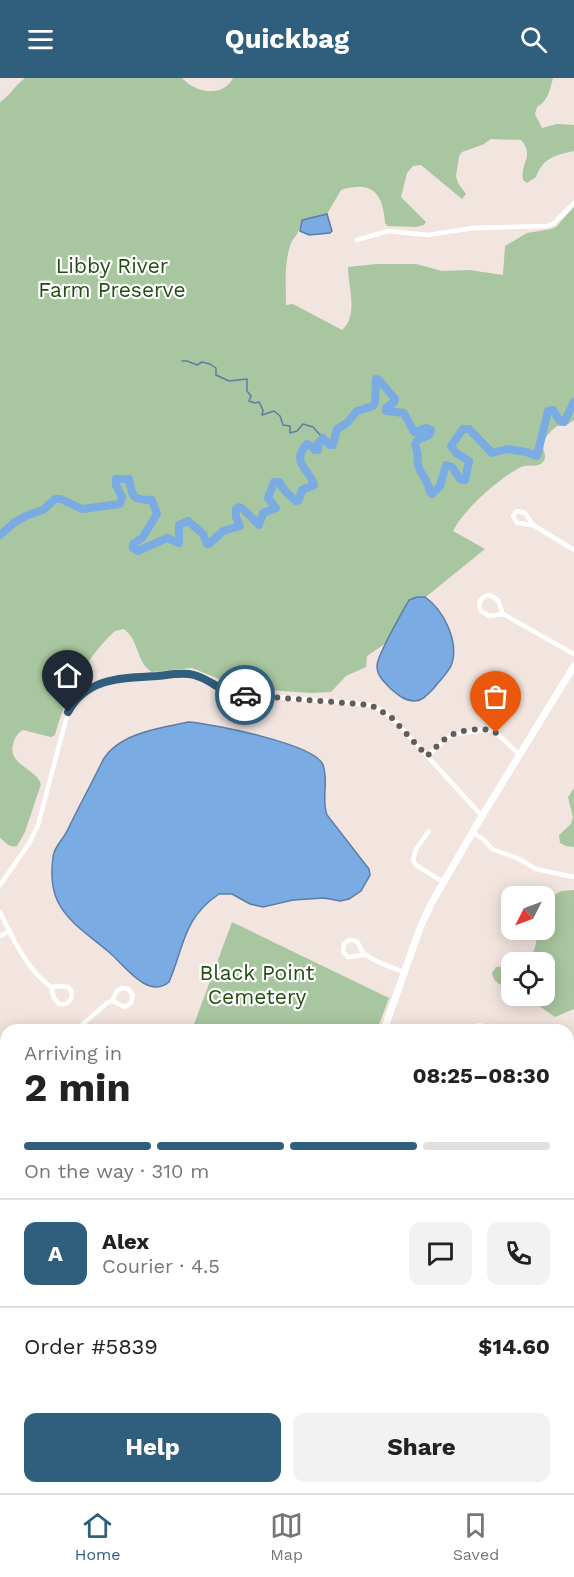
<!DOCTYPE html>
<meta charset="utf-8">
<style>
body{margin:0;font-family:"Work Sans",sans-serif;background:#f2f2f2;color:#222;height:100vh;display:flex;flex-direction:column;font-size:22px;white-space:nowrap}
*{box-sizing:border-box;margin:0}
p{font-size:20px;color:#767676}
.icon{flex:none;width:33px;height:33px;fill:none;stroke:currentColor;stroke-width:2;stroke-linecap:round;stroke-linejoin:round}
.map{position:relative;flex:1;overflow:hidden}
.panel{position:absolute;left:0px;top:946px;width:574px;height:470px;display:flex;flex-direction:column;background:#fff;border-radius:18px 18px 0 0;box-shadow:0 3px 15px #0003}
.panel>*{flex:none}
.needle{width:39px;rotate:228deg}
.tools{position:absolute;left:501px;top:808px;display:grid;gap:12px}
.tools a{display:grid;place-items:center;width:54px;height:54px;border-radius:12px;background:#fff;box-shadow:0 3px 15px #0003;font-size:30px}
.pin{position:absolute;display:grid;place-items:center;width:51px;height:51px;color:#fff;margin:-62px -26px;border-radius:50% 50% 50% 0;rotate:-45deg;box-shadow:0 0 6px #0007}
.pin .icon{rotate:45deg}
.courier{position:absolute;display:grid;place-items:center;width:60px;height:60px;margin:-30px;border:4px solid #2f5f7d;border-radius:50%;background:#fff;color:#222;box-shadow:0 2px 8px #0007}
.headline em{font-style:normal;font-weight:700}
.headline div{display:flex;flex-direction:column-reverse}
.headline{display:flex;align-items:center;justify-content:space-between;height:102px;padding:0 24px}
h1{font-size:39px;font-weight:700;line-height:45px}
.bar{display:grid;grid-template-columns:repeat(4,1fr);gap:9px 6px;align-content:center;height:72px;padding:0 24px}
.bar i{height:8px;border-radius:4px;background:#e0e0e0}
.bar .on{background:#2f5f7d}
.bar p{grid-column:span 4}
.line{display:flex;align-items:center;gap:15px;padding:0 24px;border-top:2px solid #e0e0e0}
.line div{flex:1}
.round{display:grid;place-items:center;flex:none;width:63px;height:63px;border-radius:12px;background:#f2f2f2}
.primary-button{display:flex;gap:12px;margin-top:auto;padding:12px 24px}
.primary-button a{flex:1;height:69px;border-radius:12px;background:#2f5f7d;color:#fff;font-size:24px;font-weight:700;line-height:69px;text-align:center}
.primary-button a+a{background:#f2f2f2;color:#222}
header{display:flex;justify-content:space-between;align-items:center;height:78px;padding:0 24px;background:#2f5f7d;color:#fff;font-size:27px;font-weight:700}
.menu{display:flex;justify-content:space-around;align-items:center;height:84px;border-top:2px solid #e0e0e0;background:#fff;font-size:16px;color:#767676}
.menu a{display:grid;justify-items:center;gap:3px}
.menu .on{color:#2f5f7d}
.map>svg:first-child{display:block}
</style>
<header><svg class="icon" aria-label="menu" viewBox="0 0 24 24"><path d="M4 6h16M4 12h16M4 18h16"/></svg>Quickbag<svg class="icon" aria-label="search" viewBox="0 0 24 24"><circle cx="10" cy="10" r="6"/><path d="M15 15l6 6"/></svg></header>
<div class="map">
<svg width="574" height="1415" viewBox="0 0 574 1415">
<rect width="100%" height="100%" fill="#f2e4df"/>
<g fill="#a8c69f">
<path d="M25,0H182C195,15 223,20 233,0H553C550,12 548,23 537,29L535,36L542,50L557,46L574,47V73C555,77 543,80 536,99L527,105L523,102C520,84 535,79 521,62L491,61L482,67L462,74L459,78L456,98L458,105L466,116L462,121L421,87L413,88L407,95L401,119L426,144L424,147L416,149L388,148L385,145C383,115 372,102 341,112L327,136L300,147C300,156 292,160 290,168C284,187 286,208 286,227L293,226L342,252C359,237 348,208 348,189L377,186H416L442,193L469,192L503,197L505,168L527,155L551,151L556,149L574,129V342L565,348H557C551,353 545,358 543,366C542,372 548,378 543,384C538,390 528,386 521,389C499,400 464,431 453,453L485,471L401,539L386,565L367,578L366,589L346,598L331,614L311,615L241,610L192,590L152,594C137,586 139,562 124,551L115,553C87,578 64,621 55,657L51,659L23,652C18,655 16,658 14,663C5,687 35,689 41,706L25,754L17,768C8,770 6,764 0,760V24C11,17 15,7 25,0Z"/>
<path d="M574,710V769L566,768L560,765L559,757L571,746L573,739L568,719Z"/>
<path d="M574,812V931L555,939L525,918H544V885H526C534,876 538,864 537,852H544L545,822L561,813Z"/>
<path d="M232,844L389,920L377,952H199L193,949Z"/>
<path d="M511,888V910C501,907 494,906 492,895L496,889Z"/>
<path d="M574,1211V1311L569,1335L574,1345V1415H508V1410H568V1218Z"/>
<path d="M6,1289V1347H0V1300Z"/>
</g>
<g fill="#7aabe3" stroke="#5c7da4" stroke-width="1.5">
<path d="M327,136L332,153L330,155L309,157L300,153L302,142Z"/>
<path d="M417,519H425C444,532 460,565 451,588C447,596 439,603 434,610C429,615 423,623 415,623C405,623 398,617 391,611C384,604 377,598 377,588C376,579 403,533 409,522Z"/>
<path d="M189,644C212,646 316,666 323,687C329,704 321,721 327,737L369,791L370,797L361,813L349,821L340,823L324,820L293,822L263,829L250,826L232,816H219C183,840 184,869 169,904C148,922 123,886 110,875C92,859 69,846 58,824C51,810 51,794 53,779C54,768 64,761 68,751C79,728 92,705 103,682C119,655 160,650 189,644Z"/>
</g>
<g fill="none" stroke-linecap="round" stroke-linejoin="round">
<path stroke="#5c7da4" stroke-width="1.5" d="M182,283H187L197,287L202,284L210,286L216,290V297L229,303L247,301V313L251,318L249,323L255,325L259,324L263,332L262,337L274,333L280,338L283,347L290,348V355L297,353L303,346L313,349L323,360"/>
<path stroke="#7aabe3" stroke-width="8" d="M0,457L15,444L28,437L43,432L55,421H61L82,431L120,426L122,419L116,407V401H129C133,420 132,422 152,422L157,436L143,459L133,466V470L138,473L167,460L179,465V447L188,443L203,456L207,466H209L223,453L240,448L236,439V431L239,429L243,431L259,447L263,435L276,430L268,420L274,404H279L285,413L296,423L299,422L302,412L314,407C309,390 290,385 307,366L312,368L315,372H318L319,364L323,360L330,367H333L337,351L347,345L357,333L373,328L375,324L376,301L379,302L395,321L394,324L386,330V333L404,335L414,354L426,350L431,352L429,357L417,362L415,367C420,379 416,376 418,386C419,395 428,401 430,414L432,416L440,408L446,387L452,389L460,401L465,402L469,383L456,375L451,368L463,351H469L492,375L507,371L526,374L537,378L548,333L553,332L559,342L564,344L574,324"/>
<g stroke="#fff" stroke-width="4.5">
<path d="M357,162L388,153L428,157L473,150L547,148L554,145L574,125"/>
<path d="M517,433L525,435L533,447L517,445L513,438Z"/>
<path d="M533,447L574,472"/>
<path d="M490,517L498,522L503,536L489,538L481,533C477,525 481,518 490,517Z"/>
<path d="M503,536L574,576"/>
<path d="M427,678L451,657L484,652L494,653L519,676"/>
<path d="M429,753L416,771L413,782L416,787L443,804"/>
<path d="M472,754L484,762L492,771L519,781L536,791L574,799"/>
<path d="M0,807L30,764L38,747L68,634L79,618L96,606L119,601L188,596L203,601L230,615L371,627L385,634L396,644L482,738"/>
<path d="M0,834C13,861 27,892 51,909"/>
<path d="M0,858L10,853"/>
<path d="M365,877L348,879L343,874L344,866L349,862C362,861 357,870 365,876C374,884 392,889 404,894"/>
<path d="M61,908L68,909L72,914L71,921L66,926H59L54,920L51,909Z"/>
<path d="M122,910L128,911L133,917L131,925L125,929L112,923L117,913Z"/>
<path d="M76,952L107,925L112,923"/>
<path d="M469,952L479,947L497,952"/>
<path d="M0,972L6,980"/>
<path d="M568,984L574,986"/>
<path d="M0,1004L6,999"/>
<path d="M0,1032L6,1034"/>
<path d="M568,1068L574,1069"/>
<path d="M568,1102L572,1109L568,1117"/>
<path d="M0,1179L6,1175"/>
</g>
<g stroke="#fff" stroke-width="7">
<path d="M384,952L420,850L432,824L482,738L574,588"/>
<path d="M0,1352H6"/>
<path d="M122,1410L129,1415"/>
<path d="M241,1415L242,1410"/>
</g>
</g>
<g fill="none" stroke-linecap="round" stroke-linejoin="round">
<path stroke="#645c59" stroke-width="6" stroke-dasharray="0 10.8" d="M245,617L371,627L391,639L427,678C434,672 441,663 449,658C460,652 486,648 496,655"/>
<path stroke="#2f5f7d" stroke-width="8" d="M68,634C87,599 122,600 157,598C168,597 183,594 194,597C215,603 218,615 245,617"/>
</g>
<g text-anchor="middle" stroke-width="4.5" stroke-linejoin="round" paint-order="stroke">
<g font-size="21" fill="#224e12" stroke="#fff">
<text x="112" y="195">Libby River<tspan x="112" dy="24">Farm Preserve</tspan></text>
<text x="257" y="902">Black Point<tspan x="257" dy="24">Cemetery</tspan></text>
</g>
</g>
</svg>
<div class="tools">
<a><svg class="needle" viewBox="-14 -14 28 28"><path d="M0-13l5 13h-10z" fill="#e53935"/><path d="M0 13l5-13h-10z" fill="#767676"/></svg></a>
<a><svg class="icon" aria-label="locate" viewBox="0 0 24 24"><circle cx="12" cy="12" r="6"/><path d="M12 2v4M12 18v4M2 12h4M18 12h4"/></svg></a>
</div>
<div class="pin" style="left:496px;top:655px;background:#ea580c"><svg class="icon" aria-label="bag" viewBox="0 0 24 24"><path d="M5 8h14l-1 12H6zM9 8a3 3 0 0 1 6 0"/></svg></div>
<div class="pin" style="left:68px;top:634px;background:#1f2937"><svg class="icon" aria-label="home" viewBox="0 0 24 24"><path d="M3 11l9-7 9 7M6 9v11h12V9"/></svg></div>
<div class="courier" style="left:245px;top:617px"><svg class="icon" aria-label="car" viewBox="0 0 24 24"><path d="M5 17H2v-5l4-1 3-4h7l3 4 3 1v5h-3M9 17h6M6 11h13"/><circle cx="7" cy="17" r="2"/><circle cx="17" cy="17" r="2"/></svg></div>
<section class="panel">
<div class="headline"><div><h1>2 min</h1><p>Arriving in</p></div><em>08:25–08:30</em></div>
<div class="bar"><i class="on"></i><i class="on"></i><i class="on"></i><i></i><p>On the way · 310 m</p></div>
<div class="line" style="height:108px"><b class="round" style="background:#2f5f7d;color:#fff">A</b><div><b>Alex</b><p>Courier · 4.5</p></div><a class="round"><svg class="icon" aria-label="chat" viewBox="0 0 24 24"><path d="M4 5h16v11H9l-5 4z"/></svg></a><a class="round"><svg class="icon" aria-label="phone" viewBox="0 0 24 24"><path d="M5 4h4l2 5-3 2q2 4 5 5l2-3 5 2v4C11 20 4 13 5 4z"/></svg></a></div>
<div class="line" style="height:78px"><div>Order #5839</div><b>$14.60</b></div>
<div class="primary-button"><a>Help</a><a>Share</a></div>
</section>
</div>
<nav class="menu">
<a class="on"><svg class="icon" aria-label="home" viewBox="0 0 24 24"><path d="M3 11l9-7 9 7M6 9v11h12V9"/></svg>Home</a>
<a><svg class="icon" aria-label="map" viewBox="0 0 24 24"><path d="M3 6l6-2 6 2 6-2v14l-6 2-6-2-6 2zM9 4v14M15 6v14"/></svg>Map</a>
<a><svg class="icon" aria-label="saved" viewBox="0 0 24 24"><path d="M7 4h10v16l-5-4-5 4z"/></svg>Saved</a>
</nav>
